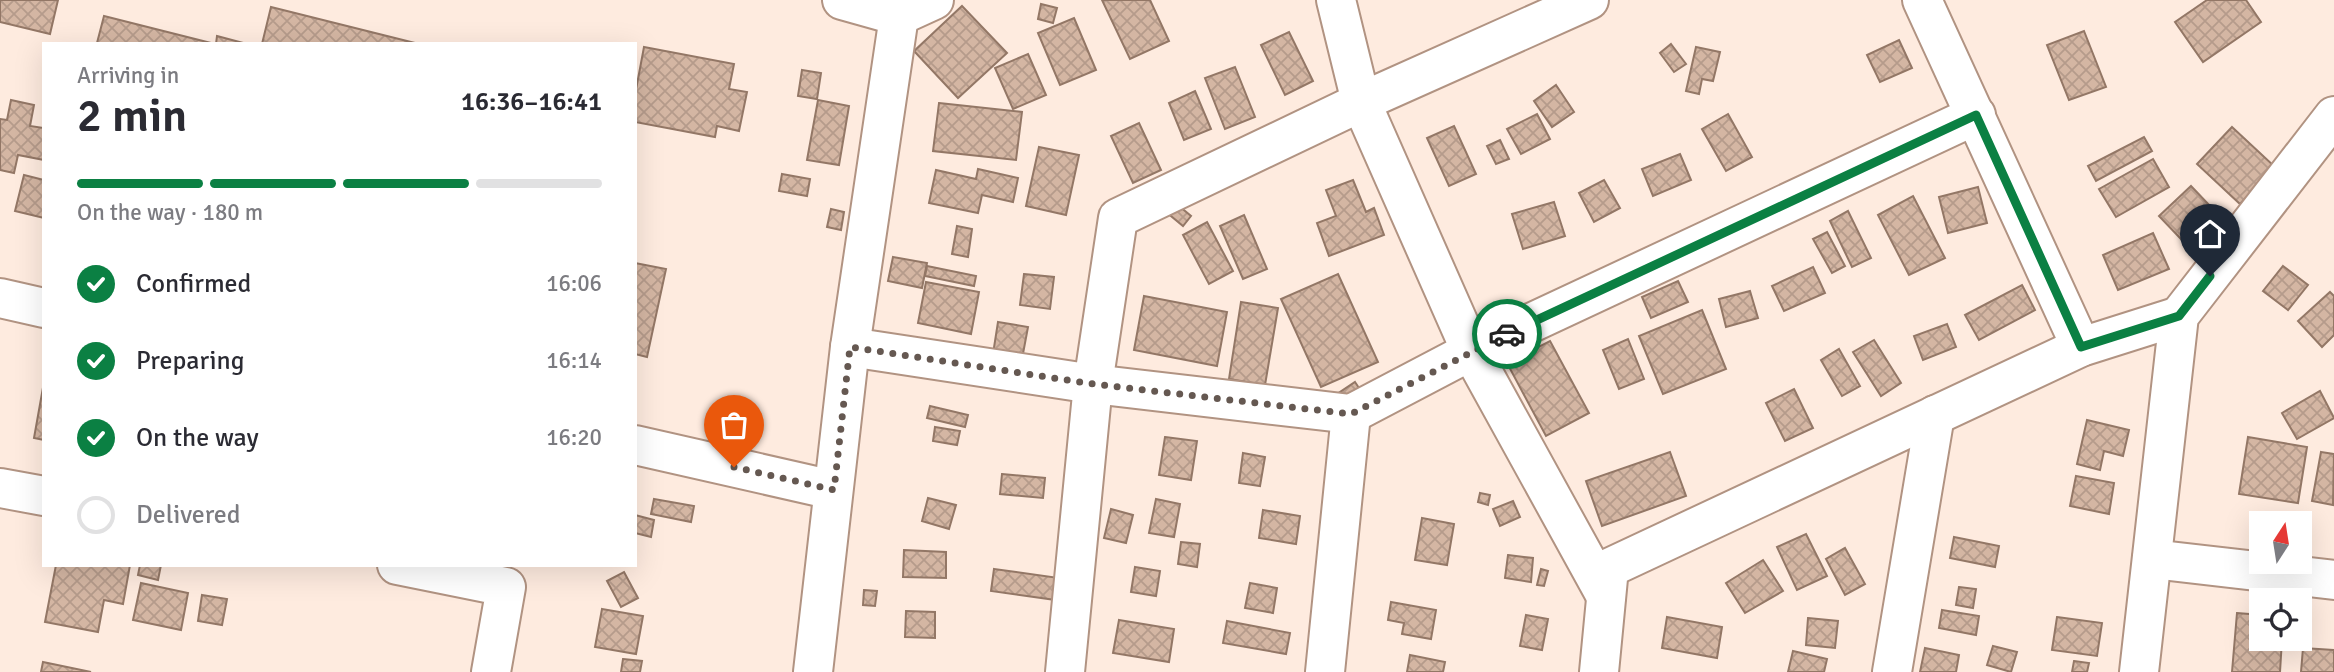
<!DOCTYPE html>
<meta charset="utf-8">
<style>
body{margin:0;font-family:Signika,sans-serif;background:#f2f2f3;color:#2b2b33;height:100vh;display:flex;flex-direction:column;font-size:26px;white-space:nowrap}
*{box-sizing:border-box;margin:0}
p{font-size:23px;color:#7c7c81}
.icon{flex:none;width:38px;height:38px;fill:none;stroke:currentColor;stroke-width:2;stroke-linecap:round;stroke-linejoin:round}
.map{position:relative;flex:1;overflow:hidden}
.drawer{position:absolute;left:42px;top:42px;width:595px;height:525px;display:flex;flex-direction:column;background:#fff;border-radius:0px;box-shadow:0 7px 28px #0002}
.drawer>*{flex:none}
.needle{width:46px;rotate:12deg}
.buttons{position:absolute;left:2249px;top:511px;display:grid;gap:14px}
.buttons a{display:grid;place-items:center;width:63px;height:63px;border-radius:0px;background:#fff;box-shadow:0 7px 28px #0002;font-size:35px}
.pin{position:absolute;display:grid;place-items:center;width:60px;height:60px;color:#fff;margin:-72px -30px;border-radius:50% 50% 50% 0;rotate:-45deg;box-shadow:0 0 7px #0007}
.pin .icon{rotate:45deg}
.courier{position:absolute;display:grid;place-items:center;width:70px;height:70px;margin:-35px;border:5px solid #0b8043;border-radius:50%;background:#fff;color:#222;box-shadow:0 2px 9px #0007}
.headline em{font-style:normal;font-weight:600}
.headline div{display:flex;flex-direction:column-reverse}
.headline{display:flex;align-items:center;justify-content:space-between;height:119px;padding:0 35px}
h1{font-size:46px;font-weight:600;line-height:52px}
.bar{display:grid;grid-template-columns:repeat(4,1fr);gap:10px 7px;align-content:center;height:84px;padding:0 35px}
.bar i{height:9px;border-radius:5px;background:#e1e1e2}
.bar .selected{background:#0b8043}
.bar p{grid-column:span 4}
ol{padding:0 35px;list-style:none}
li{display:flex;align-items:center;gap:21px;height:77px}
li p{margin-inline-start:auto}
li .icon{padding:7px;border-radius:50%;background:#0b8043;color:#fff;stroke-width:4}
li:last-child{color:#7c7c81}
li i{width:38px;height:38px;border:4px solid #e1e1e2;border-radius:50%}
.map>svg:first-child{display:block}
</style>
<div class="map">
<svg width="2334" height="672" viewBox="0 0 2334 672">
<defs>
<pattern id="building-cross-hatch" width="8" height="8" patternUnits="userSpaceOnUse" patternTransform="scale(1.75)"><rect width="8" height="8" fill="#d4b6a3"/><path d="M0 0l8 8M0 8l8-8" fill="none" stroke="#b59b8b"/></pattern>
</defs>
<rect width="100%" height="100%" fill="#feebdf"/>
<g fill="url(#building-cross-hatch)" stroke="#937766" stroke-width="2">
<path d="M0,0H58L50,34L0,22Z"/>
<path d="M1102,0H1150L1169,41L1130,59Z"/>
<path d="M2207,0H2246L2261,22L2203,62L2175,22Z"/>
<path d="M1041,4L1057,8L1053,23L1038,19Z"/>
<path d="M962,6L1007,53L958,98L914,51Z"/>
<path d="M271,7L419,44H262Z"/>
<path d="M104,16L215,44H101L97,43Z"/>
<path d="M1074,18L1096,70L1060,85L1038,33Z"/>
<path d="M2084,31L2106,87L2069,100L2047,45Z"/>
<path d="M1289,32L1313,81L1285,95L1261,45Z"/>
<path d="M217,36L247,44H216Z"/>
<path d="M1899,40L1912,68L1880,82L1867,55Z"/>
<path d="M1671,44L1686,64L1674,72L1660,53Z"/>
<path d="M644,47L734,64L729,89L747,92L739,131L717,126L715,137L635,122V95Z"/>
<path d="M1696,47L1720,52L1713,81L1702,79L1699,94L1686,91Z"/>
<path d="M1028,54L1046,95L1013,109L995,68Z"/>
<path d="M1235,67L1255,117L1225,129L1205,78Z"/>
<path d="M802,70L821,73L817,99L798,96Z"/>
<path d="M1556,85L1574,112L1552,127L1534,101Z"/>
<path d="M1195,91L1211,129L1184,140L1169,103Z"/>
<path d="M11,100L34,105L30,126L44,128V160L18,155L14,173L0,170V119L7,120Z"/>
<path d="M818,100L849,106L839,165L807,160Z"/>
<path d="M939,103L1022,112L1016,160L933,151Z"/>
<path d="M1537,114L1550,139L1521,154L1507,129Z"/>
<path d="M1728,114L1752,157L1726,171L1702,129Z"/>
<path d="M1139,123L1161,170L1133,183L1111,136Z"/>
<path d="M1454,126L1476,174L1449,186L1427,138Z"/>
<path d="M2232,127L2275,167L2240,204L2197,164Z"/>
<path d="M2144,137L2152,151L2096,181L2088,166Z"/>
<path d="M1500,140L1509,159L1496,164L1487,146Z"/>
<path d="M1039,147L1079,155L1066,215L1026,206Z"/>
<path d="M1680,154L1691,180L1653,196L1642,169Z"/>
<path d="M2153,159L2169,187L2116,217L2099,189Z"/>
<path d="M978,169L1018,178L1013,202L982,195L978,213L929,203L936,170L976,179Z"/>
<path d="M782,174L810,179L807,196L779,191Z"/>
<path d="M24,175L44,180V218L15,211Z"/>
<path d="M1353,180L1366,212L1374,208L1384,235L1329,256L1317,223L1336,216L1326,190Z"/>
<path d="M1604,180L1620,208L1594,222L1579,193Z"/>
<path d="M2191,186L2231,228L2199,258L2159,216Z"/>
<path d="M1978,187L1987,223L1948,233L1939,197Z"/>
<path d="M1913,196L1945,258L1909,275L1878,215Z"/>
<path d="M1173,201L1191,216L1183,226L1165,211Z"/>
<path d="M1554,202L1565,236L1523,249L1512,214Z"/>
<path d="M831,209L844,212L841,230L827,227Z"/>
<path d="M1848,211L1871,258L1852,267L1830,221Z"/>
<path d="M1244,215L1267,269L1243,279L1220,226Z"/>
<path d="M1207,222L1233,271L1209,284L1183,235Z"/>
<path d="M957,226L972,229L968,257L952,254Z"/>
<path d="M1827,232L1845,266L1832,273L1813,239Z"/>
<path d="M2153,233L2169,269L2118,290L2103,255Z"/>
<path d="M893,257L927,263L922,288L888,281Z"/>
<path d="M635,263L666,269L647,357L635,354Z"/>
<path d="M927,266L976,276L974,286L925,276Z"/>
<path d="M2283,266L2308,285L2288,310L2263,291Z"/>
<path d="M1813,267L1825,293L1784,311L1772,286Z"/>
<path d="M1024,274L1054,277L1050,309L1020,305Z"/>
<path d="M1338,274L1378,362L1321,387L1281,299Z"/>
<path d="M1678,281L1688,302L1651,318L1642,297Z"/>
<path d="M926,282L979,292L971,334L918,323Z"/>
<path d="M2022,285L2035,310L1979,340L1965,315Z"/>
<path d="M1750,291L1758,318L1726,327L1719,299Z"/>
<path d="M2330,292L2334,296V335L2322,347L2298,321Z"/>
<path d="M1144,296L1227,312L1217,366L1134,350Z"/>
<path d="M1241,302L1278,308L1265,385L1229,379Z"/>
<path d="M1702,310L1726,369L1663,394L1639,336Z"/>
<path d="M998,322L1028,327L1022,359L993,354Z"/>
<path d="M1947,324L1956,347L1923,360L1914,336Z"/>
<path d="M1628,339L1644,379L1619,389L1603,350Z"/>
<path d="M1874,340L1901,383L1881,396L1853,352Z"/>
<path d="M1550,341L1589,413L1546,436L1507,363Z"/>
<path d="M1839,349L1860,386L1842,396L1821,360Z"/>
<path d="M44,382V440L34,438Z"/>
<path d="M1355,382L1363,394L1334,396Z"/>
<path d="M1794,389L1813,428L1785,441L1766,403Z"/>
<path d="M2320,391L2334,418L2297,439L2282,413Z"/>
<path d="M930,406L968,415L965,427L927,418Z"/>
<path d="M2087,420L2129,430L2123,456L2104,451L2100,470L2077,464Z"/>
<path d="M935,427L960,431L957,445L933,441Z"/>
<path d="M1165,437L1197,441L1191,480L1159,475Z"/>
<path d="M2248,437L2307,447L2298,503L2239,494Z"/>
<path d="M1670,452L1686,496L1602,526L1586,481Z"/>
<path d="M2321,452L2334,454L2333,505L2312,501Z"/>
<path d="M1243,453L1265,457L1260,486L1239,483Z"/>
<path d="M1002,474L1045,478L1043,498L1000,494Z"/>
<path d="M2076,476L2114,483L2109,514L2070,506Z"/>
<path d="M1480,493L1490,495L1488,505L1478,502Z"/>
<path d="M928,498L956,505L949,529L922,521Z"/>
<path d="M654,499L694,506L691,522L651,514Z"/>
<path d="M1156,499L1180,504L1174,537L1149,533Z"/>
<path d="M1513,501L1520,517L1500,526L1493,509Z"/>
<path d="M1111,509L1133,515L1126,543L1104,538Z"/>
<path d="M1263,510L1300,516L1296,544L1259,538Z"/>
<path d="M635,515L654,520L651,537L635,533Z"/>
<path d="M1422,518L1454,524L1447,565L1415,560Z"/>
<path d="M1806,534L1827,576L1797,590L1777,547Z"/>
<path d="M1954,537L1999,546L1995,567L1950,558Z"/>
<path d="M1181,542L1200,544L1197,567L1178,564Z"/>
<path d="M1845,548L1865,584L1845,595L1826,559Z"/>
<path d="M904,550L946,552V578L903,577Z"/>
<path d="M1508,555L1533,558L1531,582L1505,578Z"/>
<path d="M1763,560L1783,591L1745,613L1726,583Z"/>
<path d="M56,565H130L123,604L104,600L98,632L45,622Z"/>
<path d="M140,565H161L158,580L138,575Z"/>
<path d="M1135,567L1160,571L1156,596L1131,592Z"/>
<path d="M994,569L1066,579L1063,601L991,591Z"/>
<path d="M1541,569L1548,571L1544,586L1537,585Z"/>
<path d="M624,572L638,598L621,607L607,581Z"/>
<path d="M141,583L188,593L181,630L133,620Z"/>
<path d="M1250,583L1277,588L1273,613L1245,608Z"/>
<path d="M1959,587L1976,589L1973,608L1956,605Z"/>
<path d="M864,590L877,591L875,606L863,605Z"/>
<path d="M202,595L227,599L222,625L198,621Z"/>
<path d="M1391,602L1436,610L1431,639L1402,634L1404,623L1388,620Z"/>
<path d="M602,609L643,616L636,654L595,647Z"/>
<path d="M1942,610L1979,616L1976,635L1939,628Z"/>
<path d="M906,611L935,612V638L905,637Z"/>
<path d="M2237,613L2261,615V639H2282L2280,672H2232Z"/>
<path d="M1526,615L1548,619L1542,650L1520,646Z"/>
<path d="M1667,617L1722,627L1717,658L1662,648Z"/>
<path d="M2057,617L2102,623L2097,656L2052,650Z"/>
<path d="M1808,618L1838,621L1835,648L1806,645Z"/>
<path d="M1119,620L1174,629L1169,662L1113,653Z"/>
<path d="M1227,621L1290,633L1286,654L1223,643Z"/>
<path d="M1993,646L2017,652L2011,672L1987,665Z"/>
<path d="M1925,648L1959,655L1956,672H1920Z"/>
<path d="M2303,648L2334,650V672H2301Z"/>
<path d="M1793,651L1827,659L1824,672H1788Z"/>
<path d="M1410,655L1445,662L1443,672H1407Z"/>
<path d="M623,659L642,661L640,672H621Z"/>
<path d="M2074,661L2089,663L2087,672H2072Z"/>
<path d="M43,662L91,672H41Z"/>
</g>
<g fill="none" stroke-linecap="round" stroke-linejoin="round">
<defs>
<g id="minor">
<path d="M842,0L899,16"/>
<path d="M1336,0L1361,102L1471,351L1606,596"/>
<path d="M1922,0L2081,347"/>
<path d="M0,298L44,308"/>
<path d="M850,347L1093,384L1351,414L1471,351L1976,115"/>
<path d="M635,445L833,490"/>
<path d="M0,488L44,496"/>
<path d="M2152,559L2334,580"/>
<path d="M397,565L506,587L491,672"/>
<path d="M813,672L850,347L899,16L934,0"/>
<path d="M1065,672L1093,384L1118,218L1361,102L1589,0"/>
<path d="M1325,672L1351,414"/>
<path d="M1599,672L1609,568L2081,347L2179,316"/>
<path d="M1892,672L1935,415"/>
<path d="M2139,672L2179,316L2334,116"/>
</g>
</defs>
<use href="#minor" stroke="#b19382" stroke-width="42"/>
<use href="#minor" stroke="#fff" stroke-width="38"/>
</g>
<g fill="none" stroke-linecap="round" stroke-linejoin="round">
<path stroke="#655851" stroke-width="7" stroke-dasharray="0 12.6" d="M734,467L834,490L850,347L1093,384L1351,414L1507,334"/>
<path stroke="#0b8043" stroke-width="9" d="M1507,334L1976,115L2081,347L2179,316L2210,276"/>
</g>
</svg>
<div class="buttons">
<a><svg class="needle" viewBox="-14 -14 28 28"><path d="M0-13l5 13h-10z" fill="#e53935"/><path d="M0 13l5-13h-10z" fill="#7c7c81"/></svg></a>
<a><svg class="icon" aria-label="locate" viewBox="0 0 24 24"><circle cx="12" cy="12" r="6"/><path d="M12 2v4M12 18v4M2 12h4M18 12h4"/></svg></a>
</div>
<div class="pin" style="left:734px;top:467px;background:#ea580c"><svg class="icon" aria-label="bag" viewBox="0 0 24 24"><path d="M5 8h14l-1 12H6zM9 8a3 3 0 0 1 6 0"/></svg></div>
<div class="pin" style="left:2210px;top:276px;background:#1f2937"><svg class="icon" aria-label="home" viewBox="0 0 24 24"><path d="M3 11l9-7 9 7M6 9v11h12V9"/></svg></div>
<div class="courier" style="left:1507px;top:334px"><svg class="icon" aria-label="car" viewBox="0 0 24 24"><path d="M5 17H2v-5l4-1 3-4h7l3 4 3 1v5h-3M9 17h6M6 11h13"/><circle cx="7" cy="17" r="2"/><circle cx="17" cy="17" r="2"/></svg></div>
<section class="drawer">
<div class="headline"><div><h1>2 min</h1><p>Arriving in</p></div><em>16:36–16:41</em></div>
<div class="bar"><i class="selected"></i><i class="selected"></i><i class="selected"></i><i></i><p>On the way · 180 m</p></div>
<ol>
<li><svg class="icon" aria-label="check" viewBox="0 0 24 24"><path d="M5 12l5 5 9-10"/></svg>Confirmed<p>16:06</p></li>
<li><svg class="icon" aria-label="check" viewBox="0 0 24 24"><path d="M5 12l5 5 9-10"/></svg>Preparing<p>16:14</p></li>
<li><svg class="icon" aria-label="check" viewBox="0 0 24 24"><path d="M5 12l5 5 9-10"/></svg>On the way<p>16:20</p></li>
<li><i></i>Delivered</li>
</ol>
</section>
</div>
